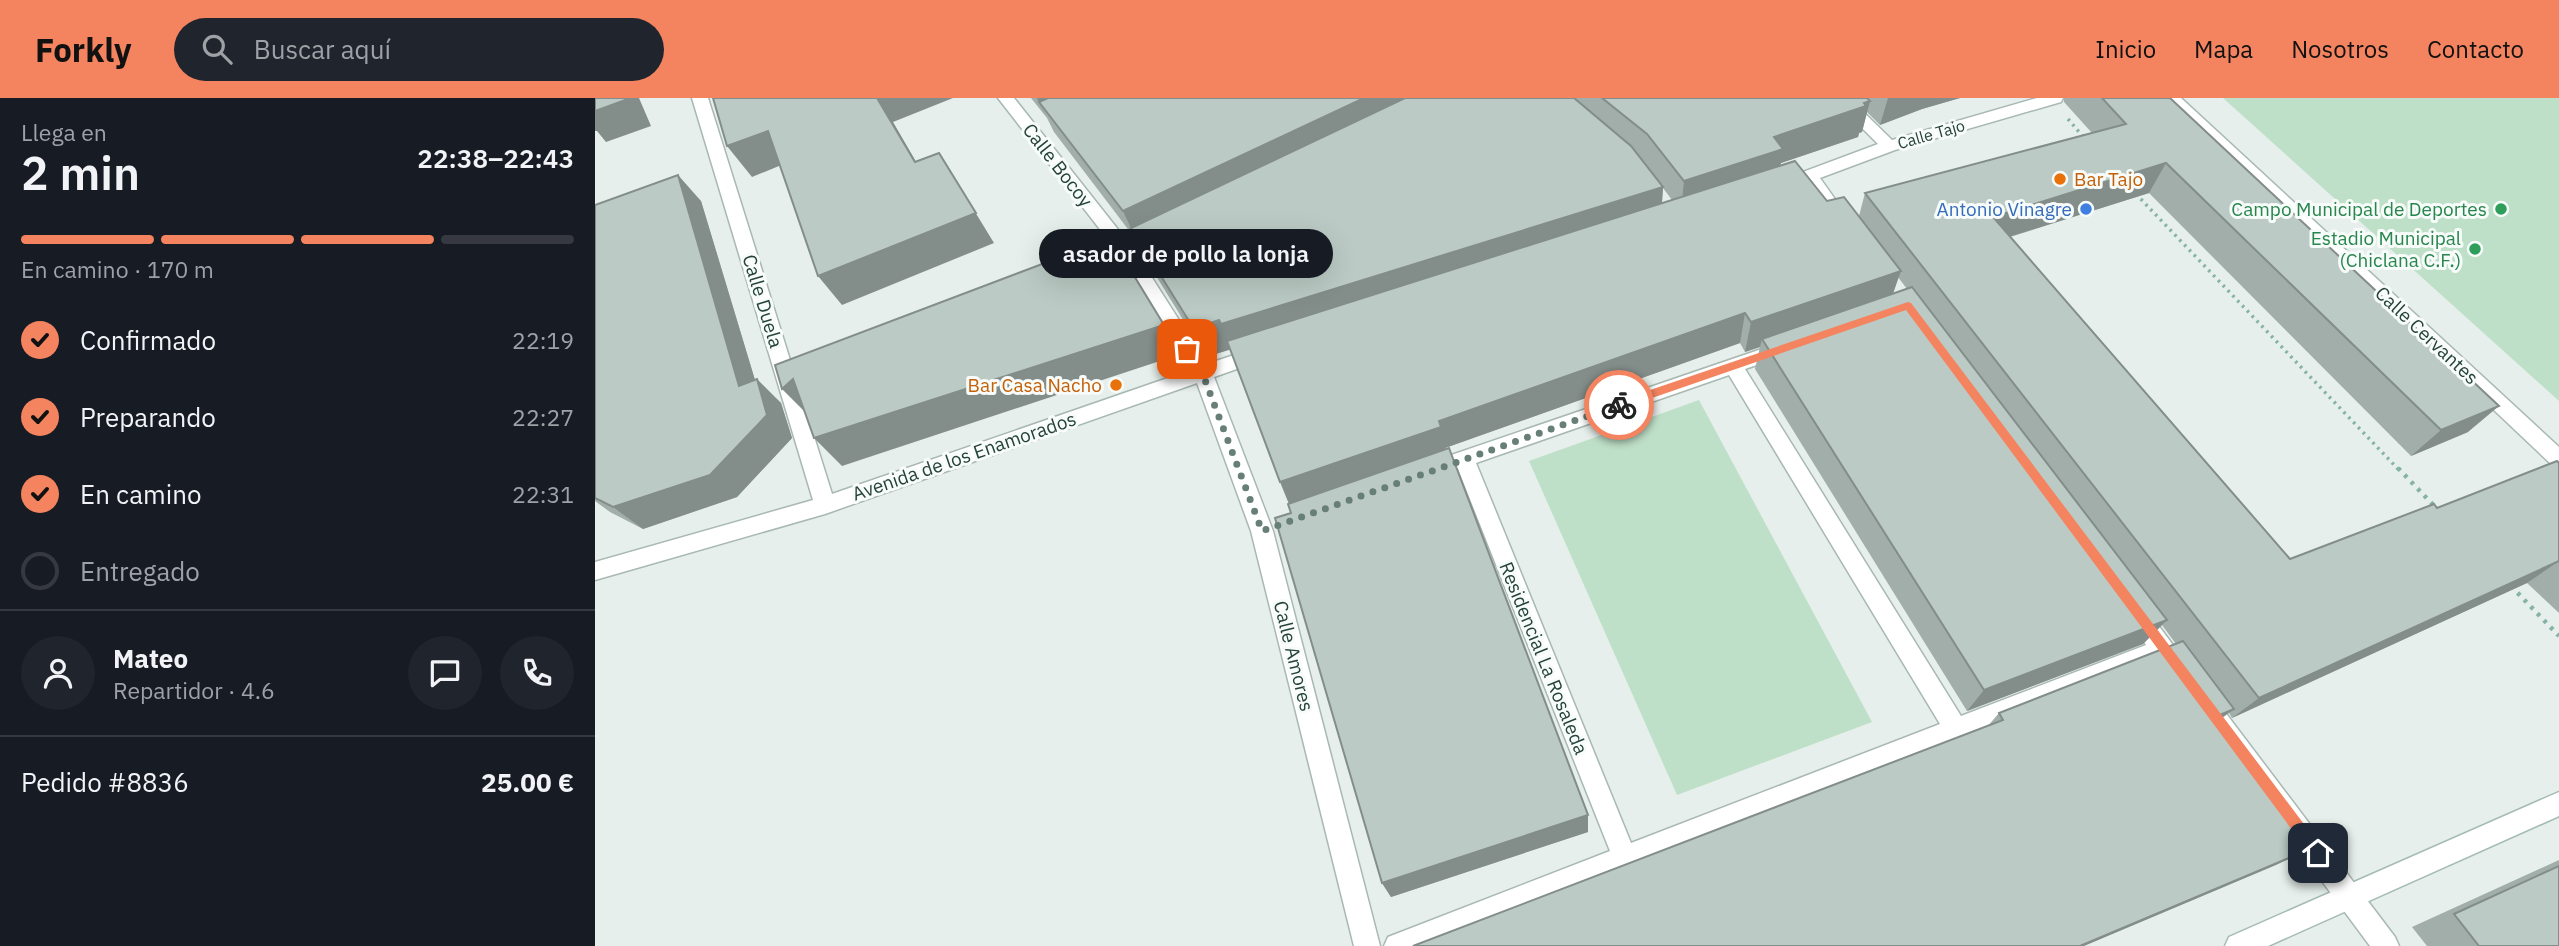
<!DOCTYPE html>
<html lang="es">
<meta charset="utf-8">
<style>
body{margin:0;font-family:"IBM Plex Sans",sans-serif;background:#20242c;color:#f1f3f6;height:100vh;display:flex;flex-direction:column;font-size:26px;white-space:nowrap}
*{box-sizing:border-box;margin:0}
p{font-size:23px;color:#9ea1a6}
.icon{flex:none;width:38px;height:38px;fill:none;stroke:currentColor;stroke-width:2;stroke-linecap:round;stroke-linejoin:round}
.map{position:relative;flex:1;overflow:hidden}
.panel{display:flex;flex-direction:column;background:#171b24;width:595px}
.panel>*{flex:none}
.pin{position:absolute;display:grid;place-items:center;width:60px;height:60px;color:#fff;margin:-30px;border-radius:14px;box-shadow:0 4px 10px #0006}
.courier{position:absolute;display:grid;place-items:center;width:70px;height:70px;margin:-35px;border:5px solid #f4845f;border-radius:50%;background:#fff;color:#222;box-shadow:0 2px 9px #0007}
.bubble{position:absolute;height:49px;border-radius:24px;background:#171b24;box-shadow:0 7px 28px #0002;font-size:23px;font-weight:600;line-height:49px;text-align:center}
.overview em{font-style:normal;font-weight:600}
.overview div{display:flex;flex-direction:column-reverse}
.overview{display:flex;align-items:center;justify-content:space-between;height:119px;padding:0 21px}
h1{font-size:46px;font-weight:600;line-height:52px}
.bar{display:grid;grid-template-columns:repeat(4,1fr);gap:10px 7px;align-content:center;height:84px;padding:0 21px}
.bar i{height:9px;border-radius:5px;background:#363941}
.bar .on{background:#f4845f}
.bar p{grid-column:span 4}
.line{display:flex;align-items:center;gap:18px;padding:0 21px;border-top:2px solid #363941}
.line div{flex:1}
.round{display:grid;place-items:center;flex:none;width:74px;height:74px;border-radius:37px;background:#20242c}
ol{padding:0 21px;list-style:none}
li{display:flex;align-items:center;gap:21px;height:77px}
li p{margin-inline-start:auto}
li .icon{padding:7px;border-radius:50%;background:#f4845f;color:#111;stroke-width:4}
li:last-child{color:#9ea1a6}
li i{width:38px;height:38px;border:4px solid #363941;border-radius:50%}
header{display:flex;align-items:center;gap:42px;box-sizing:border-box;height:98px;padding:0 35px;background:#f4845f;color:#111}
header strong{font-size:33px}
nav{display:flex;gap:38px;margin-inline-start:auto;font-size:24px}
.search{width:490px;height:63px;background:#20242c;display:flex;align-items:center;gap:18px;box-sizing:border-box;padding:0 24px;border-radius:38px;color:#9ea1a6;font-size:26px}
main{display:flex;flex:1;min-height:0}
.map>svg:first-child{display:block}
</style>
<header>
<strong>Forkly</strong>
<div class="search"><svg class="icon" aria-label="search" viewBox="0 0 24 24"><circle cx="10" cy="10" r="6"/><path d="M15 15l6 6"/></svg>Buscar aquí</div>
<nav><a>Inicio</a><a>Mapa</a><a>Nosotros</a><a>Contacto</a></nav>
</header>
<main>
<section class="panel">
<div class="overview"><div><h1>2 min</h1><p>Llega en</p></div><em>22:38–22:43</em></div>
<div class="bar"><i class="on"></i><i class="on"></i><i class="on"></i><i></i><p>En camino · 170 m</p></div>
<ol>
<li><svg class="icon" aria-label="check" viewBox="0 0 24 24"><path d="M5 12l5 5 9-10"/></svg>Confirmado<p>22:19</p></li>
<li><svg class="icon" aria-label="check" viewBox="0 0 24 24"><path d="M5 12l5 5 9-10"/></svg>Preparando<p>22:27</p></li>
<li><svg class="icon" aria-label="check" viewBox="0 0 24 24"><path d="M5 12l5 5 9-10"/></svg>En camino<p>22:31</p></li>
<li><i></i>Entregado</li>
</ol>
<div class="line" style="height:126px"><a class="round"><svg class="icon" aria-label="person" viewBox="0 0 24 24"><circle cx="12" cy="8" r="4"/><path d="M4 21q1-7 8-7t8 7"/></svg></a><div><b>Mateo</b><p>Repartidor · 4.6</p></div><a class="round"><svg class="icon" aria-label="chat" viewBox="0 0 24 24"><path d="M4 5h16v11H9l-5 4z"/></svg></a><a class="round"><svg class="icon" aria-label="phone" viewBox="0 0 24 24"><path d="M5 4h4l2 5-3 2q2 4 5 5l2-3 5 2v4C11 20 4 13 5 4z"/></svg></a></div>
<div class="line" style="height:91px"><div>Pedido #8836</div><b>25.00 €</b></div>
</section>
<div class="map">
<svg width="1964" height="848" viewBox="0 0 1964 848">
<rect width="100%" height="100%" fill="#e6efeb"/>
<g fill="#bfe0c8">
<path d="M1628,0H1964V303Z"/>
<path d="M1104,302L1277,624L1082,697L934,363Z"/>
</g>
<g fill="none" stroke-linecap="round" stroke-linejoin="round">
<defs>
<g id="street">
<path d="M97,0H113L237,396L596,272L528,161L403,0H419L540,153L612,266L666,248L673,250L675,255L673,260L619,279L678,433L785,848H759L656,433L602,285L230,416L0,482V464L218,402Z"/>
<path d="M1237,0H1254L1297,42L1442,0H1468L1466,4L1300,52L1225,80L1257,125L1248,131L1242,129L1211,85L1187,94L1179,88L1181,84L1283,46Z"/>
<path d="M1569,0H1586L1964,349V369L1957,367Z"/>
<path d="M1190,243L1197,245L1199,250L1197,255L1150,271L1366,618L1551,547L1530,515L1533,508L1541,505L1549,508L1592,566L1595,573L1592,580L1584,584L1576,580L1563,563L835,848H789L793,839L1015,753L863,371L834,381L827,379L824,373L827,367ZM1134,277L1345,626L1036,745L881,365Z"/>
<path d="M1606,590L1614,593L1800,839L1804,848H1775L1598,609L1594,601L1598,593Z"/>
</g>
<path id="secondary" d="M1964,694V718L1673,848H1630L1634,839Z"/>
</defs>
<use href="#street" stroke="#a8b8b2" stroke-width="3"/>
<use href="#secondary" stroke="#a4bbb3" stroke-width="3"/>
<g stroke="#86b3a5" stroke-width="3.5" stroke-dasharray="2.5 4.5" stroke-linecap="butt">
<path d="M1473,21L1490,41"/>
<path d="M1541,96L1804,372"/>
</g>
<g stroke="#86b3a5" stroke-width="4.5" stroke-dasharray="3.5 6" stroke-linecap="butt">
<path d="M1803,370L1842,411"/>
<path d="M1916,488L1964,538"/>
</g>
<use href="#street" fill="#fff" fill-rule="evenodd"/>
<use href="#secondary" fill="#fff" fill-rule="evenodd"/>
</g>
<g fill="#a1aea9" fill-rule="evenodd">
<path d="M436,0H1365L1327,11L1285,27L1272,14L1267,34L1264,35L1263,39L1186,65L1185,67L1232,103L1264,118L1270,95L1497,35L1469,4V0H1575L1873,334L1816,358L1554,95L1415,139L1695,461L1842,410L1964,365V515L1932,485L1637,620L1634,615L1623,623L1681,767L1392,629L1404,615L1581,546L1567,527L1548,546L1372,613L1160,271L1165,249L1150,254L1145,245L850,350L993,717V734L796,799L787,785L694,405L635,251L611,259L550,160L542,143L459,34L452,20ZM1068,90L1077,102L1067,105ZM1303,179L1312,191L1298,196Z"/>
<path d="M106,103L160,282L186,305L197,340L142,399L48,431L15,414L0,403V107Z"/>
<path d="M1964,762V848H1832L1817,829Z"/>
</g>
<g fill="#838d89">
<path d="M32,0H44L56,28L11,44L2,33H0V13Z"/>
<path d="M282,0H358L298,24L339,95L320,64Z"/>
<path d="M442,0H499L444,4L451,20Z"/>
<path d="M769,0H838L536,130L542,143L528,113Z"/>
<path d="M1293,0H1365L1327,11L1285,27Z"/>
<path d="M1275,3L1267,34L1264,35L1263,39L1186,65L1182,81L1086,113L1089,83L1179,39Z"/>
<path d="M173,33L196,63L157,79L132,48Z"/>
<path d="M344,55L399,145L247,207L223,178Z"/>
<path d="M1571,65L1554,95L1385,148L1398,119Z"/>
<path d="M83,77L106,103L169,312L144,288Z"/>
<path d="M1068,89L1066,119L611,259L599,231Z"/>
<path d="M1306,173L1295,204L1167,241L1165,249L1150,254L1156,224Z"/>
<path d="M1150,215L1145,245L850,350L851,357L696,411L685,384L844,323Z"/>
<path d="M569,227L583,257L247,368L219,340Z"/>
<path d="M162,281L186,305L197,340L142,399L48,431L18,409Z"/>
<path d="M198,281L216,320L187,291Z"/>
<path d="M1904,308L1873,334L1816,358L1846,332Z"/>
<path d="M1964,463L1932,485L1637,620L1664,600Z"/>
<path d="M1572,522L1548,546L1372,613L1389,592Z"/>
<path d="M1639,611L1611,631L1620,619Z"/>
<path d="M993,717V734L796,799L787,785Z"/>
<path d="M1715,751L1681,767L1489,848H1485Z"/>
</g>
<g fill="#bbcac4" stroke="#838d89" stroke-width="2">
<path d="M0,0H32L33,1L0,13Z"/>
<path d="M118,0H282L320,64L344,55L381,115L223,178L173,33L132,48Z"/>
<path d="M453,0H769L528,113L444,4Z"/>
<path d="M810,0H979L1036,48L1068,89L626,226L624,222L599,231L536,130Z"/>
<path d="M1007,0H1272L1275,3L1269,5L1271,8L1179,39L1188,51L1089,83L1052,36Z"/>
<path d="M1507,0H1575L1904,308L1846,332L1571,65L1398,119L1695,461L1839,406L1842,410L1962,363L1964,365V463L1664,600L1270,95L1531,26Z"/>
<path d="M1200,63L1232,103L1249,99L1306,173L1156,224L1150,215L844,323L846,329L685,384L632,243Z"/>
<path d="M83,77L144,288L162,281L172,317L115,377L18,409L0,400V107Z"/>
<path d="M516,140L569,227L219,340L198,281L187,291L180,267Z"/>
<path d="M1317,189L1572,522L1389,592L1167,241Z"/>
<path d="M854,350L993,717L787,785L680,420L696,415L693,406Z"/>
<path d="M1588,543L1639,611L1620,619L1715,751L1485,848H818L1408,622L1404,615Z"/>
<path d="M1964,768V848H1884L1859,816Z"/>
</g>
<path fill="#f4845f" d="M1313,204L1316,205L1727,750V760H1718L1311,212L1028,310L1024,312L1019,307L1020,304Z"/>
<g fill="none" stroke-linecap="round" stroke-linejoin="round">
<path stroke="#687f78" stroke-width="7" stroke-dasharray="0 12.6" d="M592,251L607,274L667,433L1024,307"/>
</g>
<g fill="#e8710a" stroke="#f7fbf9" stroke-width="2.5">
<circle cx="1465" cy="81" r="7"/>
<circle cx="521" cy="287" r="7"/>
</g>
<circle fill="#3f7fe0" stroke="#f7fbf9" stroke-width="2.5" cx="1491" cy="111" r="7"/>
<g fill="#2e9e5b" stroke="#f7fbf9" stroke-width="2.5">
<circle cx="1906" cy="111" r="7"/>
<circle cx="1880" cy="151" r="7"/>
</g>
<g text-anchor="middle" stroke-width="6" stroke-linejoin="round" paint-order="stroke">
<g font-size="16" fill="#24423a" stroke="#f7fbf9">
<text transform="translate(1336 36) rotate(-16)" y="6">Calle Tajo</text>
</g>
<g font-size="19" fill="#24423a" stroke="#f7fbf9">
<text transform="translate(463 67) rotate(52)" y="7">Calle Bocoy</text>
<text transform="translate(168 203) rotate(73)" y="7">Calle Duela</text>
<text transform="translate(1832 237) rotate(43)" y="7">Calle Cervantes</text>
<text transform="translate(369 358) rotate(-19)" y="7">Avenida de los Enamorados</text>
<text transform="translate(699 558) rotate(76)" y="7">Calle Amores</text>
<text transform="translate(949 560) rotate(68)" y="7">Residencial La Rosaleda</text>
</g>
<g font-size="19" fill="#c56008" stroke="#f7fbf9" text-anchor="start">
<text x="1479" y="88">Bar Tajo</text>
<text x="507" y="294" text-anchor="end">Bar Casa Nacho</text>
</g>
<g font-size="19" fill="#366cbe" stroke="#f7fbf9" text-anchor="end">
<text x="1477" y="118">Antonio Vinagre</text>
</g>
<g font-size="19" fill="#27864d" stroke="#f7fbf9" text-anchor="end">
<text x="1892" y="118">Campo Municipal de Deportes</text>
<text x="1866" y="147">Estadio Municipal<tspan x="1866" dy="22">(Chiclana C.F.)</tspan></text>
</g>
</g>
</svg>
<div class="pin" style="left:592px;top:251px;background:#ea580c"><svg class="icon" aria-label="bag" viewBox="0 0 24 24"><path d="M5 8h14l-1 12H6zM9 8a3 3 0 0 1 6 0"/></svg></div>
<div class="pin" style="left:1723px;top:755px;background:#1f2937"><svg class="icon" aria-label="home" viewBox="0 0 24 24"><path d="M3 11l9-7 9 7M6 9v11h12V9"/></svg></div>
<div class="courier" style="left:1024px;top:307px"><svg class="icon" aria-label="bike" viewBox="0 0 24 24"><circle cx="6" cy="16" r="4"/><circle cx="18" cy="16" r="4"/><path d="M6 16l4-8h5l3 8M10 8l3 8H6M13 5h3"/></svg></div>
<div class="bubble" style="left:444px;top:131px;width:294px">asador de pollo la lonja</div>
</div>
</main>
